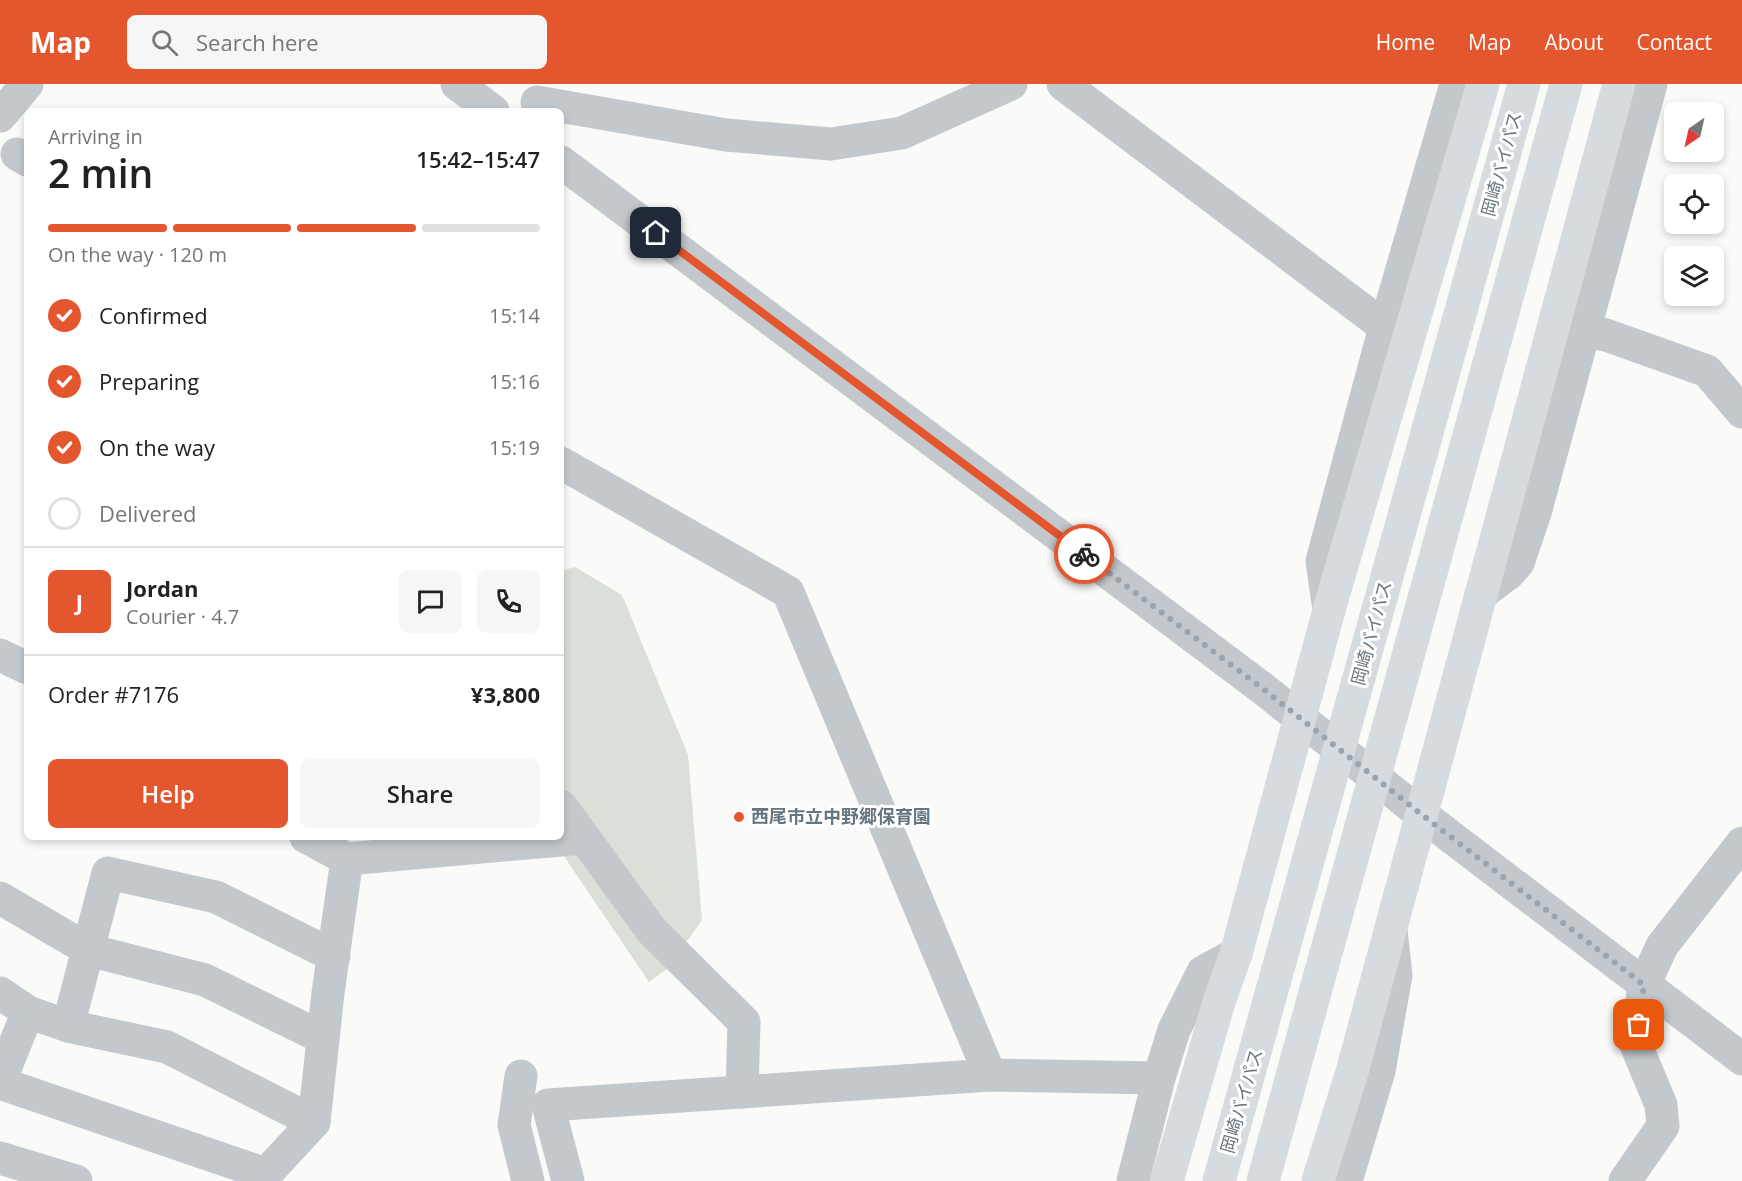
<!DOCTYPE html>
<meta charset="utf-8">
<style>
body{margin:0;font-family:"Open Sans","Noto Sans JP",sans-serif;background:#f6f6f6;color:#222;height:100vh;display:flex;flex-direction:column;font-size:22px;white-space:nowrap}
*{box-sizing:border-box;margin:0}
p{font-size:20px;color:#767676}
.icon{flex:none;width:33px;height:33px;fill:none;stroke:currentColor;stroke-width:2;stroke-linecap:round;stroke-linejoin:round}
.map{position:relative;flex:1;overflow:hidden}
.panel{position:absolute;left:24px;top:24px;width:540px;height:732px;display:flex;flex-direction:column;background:#fff;border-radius:9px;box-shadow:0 3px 9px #0003}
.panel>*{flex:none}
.needle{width:39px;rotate:214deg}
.controls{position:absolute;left:1664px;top:18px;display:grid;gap:12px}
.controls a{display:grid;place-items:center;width:60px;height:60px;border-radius:9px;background:#fff;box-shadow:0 3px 9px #0003;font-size:30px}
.pin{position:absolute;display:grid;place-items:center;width:51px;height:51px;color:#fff;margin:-26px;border-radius:12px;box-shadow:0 3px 9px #0006}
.courier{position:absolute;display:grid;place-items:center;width:60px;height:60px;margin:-30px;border:4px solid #e4572e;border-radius:50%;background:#fff;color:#222;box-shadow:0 2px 8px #0007}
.overview em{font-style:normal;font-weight:600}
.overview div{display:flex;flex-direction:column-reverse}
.overview{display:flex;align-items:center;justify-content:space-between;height:102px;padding:0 24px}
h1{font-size:39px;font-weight:600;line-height:45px}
.bar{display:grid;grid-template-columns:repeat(4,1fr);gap:9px 6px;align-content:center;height:72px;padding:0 24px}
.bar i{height:8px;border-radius:4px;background:#e0e0e0}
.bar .selected{background:#e4572e}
.bar p{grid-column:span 4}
.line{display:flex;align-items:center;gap:15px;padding:0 24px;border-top:2px solid #e0e0e0}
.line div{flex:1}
.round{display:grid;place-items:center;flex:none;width:63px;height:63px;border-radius:9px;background:#f6f6f6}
ol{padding:0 24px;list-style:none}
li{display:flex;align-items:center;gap:18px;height:66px}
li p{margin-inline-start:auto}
li .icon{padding:6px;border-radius:50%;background:#e4572e;color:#fff;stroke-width:4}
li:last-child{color:#767676}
li i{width:33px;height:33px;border:3px solid #e0e0e0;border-radius:50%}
.primary-button{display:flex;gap:12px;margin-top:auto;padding:12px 24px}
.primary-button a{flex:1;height:69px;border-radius:9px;background:#e4572e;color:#fff;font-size:24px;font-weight:600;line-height:69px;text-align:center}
.primary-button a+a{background:#f6f6f6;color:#222}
header{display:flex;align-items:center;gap:36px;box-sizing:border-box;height:84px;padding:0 30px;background:#e4572e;color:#fff}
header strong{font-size:28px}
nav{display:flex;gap:33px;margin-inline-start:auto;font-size:21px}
.search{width:420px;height:54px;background:#f6f6f6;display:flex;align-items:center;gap:15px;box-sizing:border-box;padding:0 21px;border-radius:9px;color:#767676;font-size:22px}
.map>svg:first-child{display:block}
</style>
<header>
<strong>Map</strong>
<div class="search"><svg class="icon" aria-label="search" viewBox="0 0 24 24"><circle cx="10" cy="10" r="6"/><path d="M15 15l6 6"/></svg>Search here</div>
<nav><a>Home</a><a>Map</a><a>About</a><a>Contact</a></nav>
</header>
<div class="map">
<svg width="1742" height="1097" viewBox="0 0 1742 1097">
<rect width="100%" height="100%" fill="#fafaf8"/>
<path fill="#dadfd7" d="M575,483L622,511L688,671L702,836L668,884L649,898L551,753H561V487Z"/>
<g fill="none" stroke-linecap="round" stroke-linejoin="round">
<g stroke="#c3c8cc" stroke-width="33">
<path d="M1063,0L1385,243"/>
<path d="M537,18L726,51L831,60L902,49L1011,0"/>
<path d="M0,32L27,0"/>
<path d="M17,70L27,76"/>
<path d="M1585,247L1606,251L1707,287L1742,328"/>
<path d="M561,379L788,508L990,991"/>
<path d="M1481,510L1509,489L1518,479L1535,429L1651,0"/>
<path d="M1329,526L1322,477L1385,243L1456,0"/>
<path d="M0,571L27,584"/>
<path d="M561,722L652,847L744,938L742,1008"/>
<path d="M306,753L347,775"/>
<path d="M0,814L89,866L205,896L323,954"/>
<path d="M0,909L28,928"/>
<path d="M68,942L108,789L216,813L334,872"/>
<path d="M521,992L514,1041L528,1097"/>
<path d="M0,997L28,928L68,942L167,963L314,1038"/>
<path d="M0,999L266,1090"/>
<path d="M0,1074L76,1097"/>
<path d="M263,1097L266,1090L314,1038L328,909L347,775L584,754"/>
<path d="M568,1097L548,1021L990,991L1159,994"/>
<path d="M1133,1097L1159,994L1174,946L1203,888L1236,870"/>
<path d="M1346,1097L1379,987L1396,891L1391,846"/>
<path d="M1625,1097L1663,1042L1661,1021L1636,961L1644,901L1662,862L1742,759"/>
</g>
<g stroke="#c3c8cc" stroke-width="33">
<path d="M457,0L493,27"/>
<path d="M561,78L1262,604L1421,730L1742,975"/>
</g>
<g stroke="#d6dbdf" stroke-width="33">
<path d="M1167,1097L1219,918L1236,870L1329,526L1483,0"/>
<path d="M1219,1097L1524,0"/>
<path d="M1263,1097L1566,0"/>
<path d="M1318,1097L1352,988L1619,0"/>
</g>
</g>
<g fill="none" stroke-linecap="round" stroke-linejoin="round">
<path stroke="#99a4ac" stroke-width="6" stroke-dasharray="0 10.8" d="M1084,470L1262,604L1421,730L1644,901L1639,941"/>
<path stroke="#e4572e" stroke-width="8" d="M656,149L1084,470"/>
</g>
<circle fill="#e4572e" stroke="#fff" stroke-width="2" cx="739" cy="733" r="6"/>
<g text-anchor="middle" stroke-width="6" stroke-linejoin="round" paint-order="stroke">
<g font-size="18" fill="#657683" stroke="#fff">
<text transform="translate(1502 80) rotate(-75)" y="6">岡崎バイパス</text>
<text transform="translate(1372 549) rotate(-75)" y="6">岡崎バイパス</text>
<text transform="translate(1242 1017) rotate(-74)" y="6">岡崎バイパス</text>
</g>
<g font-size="18" font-weight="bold" fill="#657683" stroke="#fff" text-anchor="start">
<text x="751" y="739">西尾市立中野郷保育園</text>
</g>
</g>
</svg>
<div class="controls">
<a><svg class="needle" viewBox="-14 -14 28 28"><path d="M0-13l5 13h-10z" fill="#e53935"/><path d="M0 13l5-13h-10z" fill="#767676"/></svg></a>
<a><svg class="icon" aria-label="locate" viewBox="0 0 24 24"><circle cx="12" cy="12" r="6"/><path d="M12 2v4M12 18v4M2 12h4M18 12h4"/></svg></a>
<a><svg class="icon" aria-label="layers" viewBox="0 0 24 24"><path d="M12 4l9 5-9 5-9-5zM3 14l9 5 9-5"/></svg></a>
</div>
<div class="pin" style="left:1639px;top:941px;background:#ea580c"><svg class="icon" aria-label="bag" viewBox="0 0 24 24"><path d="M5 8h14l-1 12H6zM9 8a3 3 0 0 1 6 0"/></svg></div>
<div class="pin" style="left:656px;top:149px;background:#1f2937"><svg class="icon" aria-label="home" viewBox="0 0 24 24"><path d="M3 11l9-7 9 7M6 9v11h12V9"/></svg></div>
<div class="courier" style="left:1084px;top:470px"><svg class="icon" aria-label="bike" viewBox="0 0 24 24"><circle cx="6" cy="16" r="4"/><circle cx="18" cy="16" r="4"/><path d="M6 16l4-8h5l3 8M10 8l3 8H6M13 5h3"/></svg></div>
<section class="panel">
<div class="overview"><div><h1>2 min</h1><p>Arriving in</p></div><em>15:42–15:47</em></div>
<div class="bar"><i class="selected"></i><i class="selected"></i><i class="selected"></i><i></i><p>On the way · 120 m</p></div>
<ol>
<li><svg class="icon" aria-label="check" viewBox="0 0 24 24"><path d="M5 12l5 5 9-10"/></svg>Confirmed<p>15:14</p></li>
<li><svg class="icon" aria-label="check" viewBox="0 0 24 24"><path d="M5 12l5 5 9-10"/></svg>Preparing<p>15:16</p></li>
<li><svg class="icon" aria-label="check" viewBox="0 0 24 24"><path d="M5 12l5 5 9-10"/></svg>On the way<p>15:19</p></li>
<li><i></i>Delivered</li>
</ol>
<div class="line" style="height:108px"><b class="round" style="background:#e4572e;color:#fff">J</b><div><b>Jordan</b><p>Courier · 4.7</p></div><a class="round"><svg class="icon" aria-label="chat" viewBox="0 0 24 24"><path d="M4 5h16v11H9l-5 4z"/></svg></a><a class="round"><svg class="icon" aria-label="phone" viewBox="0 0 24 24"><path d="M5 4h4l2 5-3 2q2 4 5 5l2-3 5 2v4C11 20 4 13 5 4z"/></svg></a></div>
<div class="line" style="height:78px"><div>Order #7176</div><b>¥3,800</b></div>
<div class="primary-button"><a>Help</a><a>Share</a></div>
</section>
</div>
